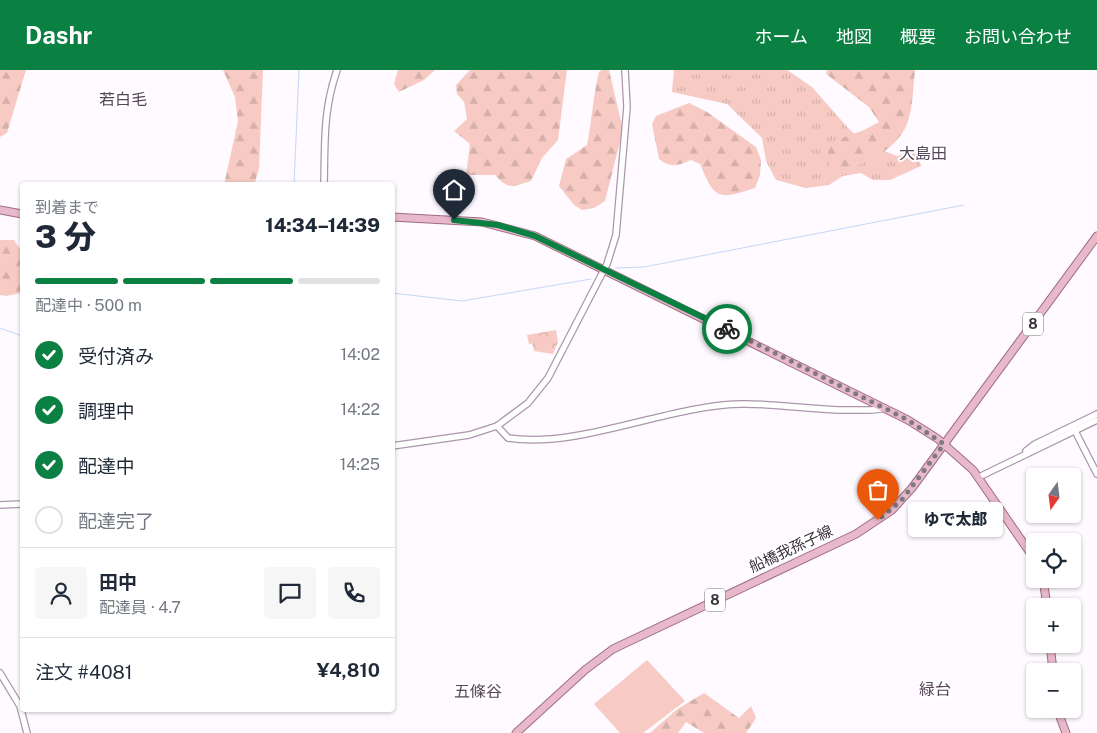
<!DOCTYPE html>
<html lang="ja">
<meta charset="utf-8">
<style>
body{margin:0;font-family:"Public Sans","Noto Sans JP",sans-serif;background:#f6f6f7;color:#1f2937;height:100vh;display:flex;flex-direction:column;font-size:19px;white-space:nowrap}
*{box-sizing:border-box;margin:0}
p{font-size:16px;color:#747a83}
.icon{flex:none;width:28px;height:28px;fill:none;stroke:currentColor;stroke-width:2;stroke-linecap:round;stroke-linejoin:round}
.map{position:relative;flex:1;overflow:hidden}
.panel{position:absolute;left:20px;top:112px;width:375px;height:530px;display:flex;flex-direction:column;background:#fff;border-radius:5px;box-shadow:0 1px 4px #0004}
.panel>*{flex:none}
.needle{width:32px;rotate:194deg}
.buttons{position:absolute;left:1026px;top:398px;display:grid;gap:10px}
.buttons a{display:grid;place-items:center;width:55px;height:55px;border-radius:5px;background:#fff;box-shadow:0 1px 4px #0004;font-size:25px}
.pin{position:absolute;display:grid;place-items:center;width:42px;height:42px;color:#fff;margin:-51px -21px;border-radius:50% 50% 50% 0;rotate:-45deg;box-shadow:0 0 5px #0007}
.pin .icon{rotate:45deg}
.courier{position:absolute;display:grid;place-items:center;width:50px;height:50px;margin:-25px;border:4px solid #0b8043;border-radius:50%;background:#fff;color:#222;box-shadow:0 1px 6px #0007}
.bubble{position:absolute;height:35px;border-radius:5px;background:#fff;box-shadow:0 1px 4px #0004;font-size:16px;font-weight:800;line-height:35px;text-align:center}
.head em{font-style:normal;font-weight:800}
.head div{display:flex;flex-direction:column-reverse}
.head{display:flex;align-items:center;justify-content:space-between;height:85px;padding:0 15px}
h1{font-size:32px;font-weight:800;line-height:38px}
.bar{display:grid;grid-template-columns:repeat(4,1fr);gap:8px 5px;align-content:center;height:60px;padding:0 15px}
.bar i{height:6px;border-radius:4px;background:#e0e1e3}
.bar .current{background:#0b8043}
.bar p{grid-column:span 4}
.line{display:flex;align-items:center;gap:12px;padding:0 15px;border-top:1px solid #e0e1e3}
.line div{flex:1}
.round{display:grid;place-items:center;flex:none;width:52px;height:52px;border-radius:5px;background:#f6f6f7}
ol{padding:0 15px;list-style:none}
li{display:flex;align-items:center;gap:15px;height:55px}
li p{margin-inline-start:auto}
li .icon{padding:5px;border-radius:50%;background:#0b8043;color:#fff;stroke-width:4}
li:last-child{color:#747a83}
li i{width:28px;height:28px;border:2px solid #e0e1e3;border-radius:50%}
header{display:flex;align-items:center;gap:30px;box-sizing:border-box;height:70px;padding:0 25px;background:#0b8043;color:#fff}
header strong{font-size:24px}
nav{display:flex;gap:28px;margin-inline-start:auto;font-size:18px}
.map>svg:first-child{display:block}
</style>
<header>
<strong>Dashr</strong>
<nav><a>ホーム</a><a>地図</a><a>概要</a><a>お問い合わせ</a></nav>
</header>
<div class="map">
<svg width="1097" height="663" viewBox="0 0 1097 663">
<defs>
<pattern id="grass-tufts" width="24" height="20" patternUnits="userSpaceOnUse" patternTransform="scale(1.25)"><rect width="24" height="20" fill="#f7cbc4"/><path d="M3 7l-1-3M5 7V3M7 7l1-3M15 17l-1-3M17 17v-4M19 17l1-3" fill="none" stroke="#d5afa9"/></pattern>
<pattern id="forest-firs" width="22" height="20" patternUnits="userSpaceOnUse" patternTransform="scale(1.25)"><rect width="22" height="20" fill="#f7cbc4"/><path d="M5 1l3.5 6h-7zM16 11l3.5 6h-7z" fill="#d5afa9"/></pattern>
<pattern id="park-crowns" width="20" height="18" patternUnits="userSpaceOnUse" patternTransform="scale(1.25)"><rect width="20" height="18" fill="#f7cbc4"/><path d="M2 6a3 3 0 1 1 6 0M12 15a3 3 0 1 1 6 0" fill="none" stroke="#d5afa9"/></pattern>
</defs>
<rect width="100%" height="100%" fill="#fefaff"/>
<path fill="url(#grass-tufts)" d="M674,0H787L812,17L849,59L867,74L897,86L917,83L921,96L890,110H873L861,103L843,106L829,115L806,118L776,110L766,91L762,68L727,34L672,22Z"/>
<g fill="url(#forest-firs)">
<path d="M0,0H26L7,63L0,67Z"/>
<path d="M223,0H263L259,99L254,115H224L238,51L235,27Z"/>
<path d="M398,0H435L424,10L399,22L394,14Z"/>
<path d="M470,0H567L558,70L542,88L531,111C514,116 509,121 495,105H466L470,74L454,61L467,49L464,32L457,24L456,15Z"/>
<path d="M602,0H609L623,60L605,131L594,138L582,140L574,135L559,116L566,89L587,75C592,50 593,26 599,2Z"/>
<path d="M827,0H915C913,17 913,38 907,54C897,80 856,104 830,96L826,74L864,60L879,52L869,37L826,4Z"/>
<path d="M689,33L707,42L756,77L761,90L760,105L755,118C718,130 715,130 700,94L691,90C678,96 670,98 659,89L652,54L656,46Z"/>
<path d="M0,170H14L22,182L21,223L6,226L0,225Z"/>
<path d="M704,623L739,648L751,636L756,648L746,663H704L686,652L678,663H650L676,640Z"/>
</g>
<path fill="url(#park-crowns)" d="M556,260L558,272L553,284L534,281L532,273L529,274L527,265Z"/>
<path fill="#f7cbc4" d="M647,590L685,631L643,663H620L594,634Z"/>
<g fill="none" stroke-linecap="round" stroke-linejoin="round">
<g stroke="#c4d8f8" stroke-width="1">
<path d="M294,115L299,0"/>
<path d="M616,198L644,197L964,135"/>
<path d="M392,223L462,231L591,209"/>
<path d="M0,258L22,266"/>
</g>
<defs>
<g id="minor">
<path d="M324,115C325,72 323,41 337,0"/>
<path d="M497,356L508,368C579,379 665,336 740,334C778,333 815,341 854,340C863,340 874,341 884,338"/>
<path d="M1073,357L1097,404"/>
<path d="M392,376L469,365L497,356L528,333L548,308L607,194L616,165L627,37L625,0"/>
<path d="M1026,381L1035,374L1097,344"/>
<path d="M979,407L1097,350"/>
<path d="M0,435L22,434"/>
<path d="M0,603L20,636L27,663"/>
</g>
<g id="major">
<path d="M0,140L22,144"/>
<path d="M392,147L482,152L535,166L908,350L938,369L973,400L1035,490"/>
<path d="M1043,509L1047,536"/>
<path d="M1050,574L1053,601"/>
<path d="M1057,639L1066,663"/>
<path d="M516,663L585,600L613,579L856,464L892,440L912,418L1097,166"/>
</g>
</defs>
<use href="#minor" stroke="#ab96ac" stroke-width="8"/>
<use href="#major" stroke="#a06c82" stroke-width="9"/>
<use href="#minor" stroke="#fff" stroke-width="5.5"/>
<use href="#major" stroke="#e7b9ca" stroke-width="7"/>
</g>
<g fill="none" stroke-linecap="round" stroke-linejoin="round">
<path stroke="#7f7980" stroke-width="5" stroke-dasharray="0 9" d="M727,259L908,350L944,374L901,431L878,450"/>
<path stroke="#0b8043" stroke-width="6" d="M454,150L498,155L535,166L727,259"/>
</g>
<g text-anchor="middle" stroke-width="4" stroke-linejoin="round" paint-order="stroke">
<g fill="#fff" stroke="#767076" stroke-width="1">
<rect x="1023" y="242.5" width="20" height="23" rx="4"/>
<rect x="705" y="518.5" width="20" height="23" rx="4"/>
</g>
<g font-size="14" font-weight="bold" fill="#3b333c">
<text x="1033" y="259">8</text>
<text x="715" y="535">8</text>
</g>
<g font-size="15" fill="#3b333c" stroke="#fff">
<text transform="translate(791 479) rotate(-25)" y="5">船橋我孫子線</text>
</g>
<g font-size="16" fill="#574559" stroke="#fff">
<text x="123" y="35">若白毛</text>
<text x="923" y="89">大島田</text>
<text x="935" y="625">緑台</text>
<text x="478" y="627">五條谷</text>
</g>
</g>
</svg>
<div class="buttons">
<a><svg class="needle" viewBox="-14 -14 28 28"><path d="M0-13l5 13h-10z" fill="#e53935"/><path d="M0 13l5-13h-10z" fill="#747a83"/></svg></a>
<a><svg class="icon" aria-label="locate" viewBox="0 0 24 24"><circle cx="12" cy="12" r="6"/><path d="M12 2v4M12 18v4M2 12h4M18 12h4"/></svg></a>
<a>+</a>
<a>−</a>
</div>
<div class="pin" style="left:878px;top:450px;background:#ea580c"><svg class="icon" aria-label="bag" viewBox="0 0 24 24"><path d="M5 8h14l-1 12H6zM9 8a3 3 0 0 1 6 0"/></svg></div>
<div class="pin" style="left:454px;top:150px;background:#1f2937"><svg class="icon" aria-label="home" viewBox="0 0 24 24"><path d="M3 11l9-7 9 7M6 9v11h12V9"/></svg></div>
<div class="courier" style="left:727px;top:259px"><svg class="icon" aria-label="bike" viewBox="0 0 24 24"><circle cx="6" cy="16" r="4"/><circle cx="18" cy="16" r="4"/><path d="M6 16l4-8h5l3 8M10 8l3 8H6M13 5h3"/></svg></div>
<div class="bubble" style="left:908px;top:432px;width:95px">ゆで太郎</div>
<section class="panel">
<div class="head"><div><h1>3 分</h1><p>到着まで</p></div><em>14:34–14:39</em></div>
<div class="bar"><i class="current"></i><i class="current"></i><i class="current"></i><i></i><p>配達中 · 500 m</p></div>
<ol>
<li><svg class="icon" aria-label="check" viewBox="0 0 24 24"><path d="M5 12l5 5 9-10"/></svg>受付済み<p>14:02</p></li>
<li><svg class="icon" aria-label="check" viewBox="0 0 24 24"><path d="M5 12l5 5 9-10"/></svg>調理中<p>14:22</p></li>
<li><svg class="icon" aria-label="check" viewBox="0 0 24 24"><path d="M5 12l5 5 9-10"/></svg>配達中<p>14:25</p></li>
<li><i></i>配達完了</li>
</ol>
<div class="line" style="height:90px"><a class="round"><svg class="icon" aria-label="person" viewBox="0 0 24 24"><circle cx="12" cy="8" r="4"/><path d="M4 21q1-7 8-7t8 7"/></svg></a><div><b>田中</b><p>配達員 · 4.7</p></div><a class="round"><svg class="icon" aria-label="chat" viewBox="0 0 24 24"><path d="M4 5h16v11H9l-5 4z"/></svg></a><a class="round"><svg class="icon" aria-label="phone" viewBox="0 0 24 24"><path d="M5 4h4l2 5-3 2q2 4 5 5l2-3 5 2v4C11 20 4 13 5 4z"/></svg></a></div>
<div class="line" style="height:65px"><div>注文 #4081</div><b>¥4,810</b></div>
</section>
</div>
